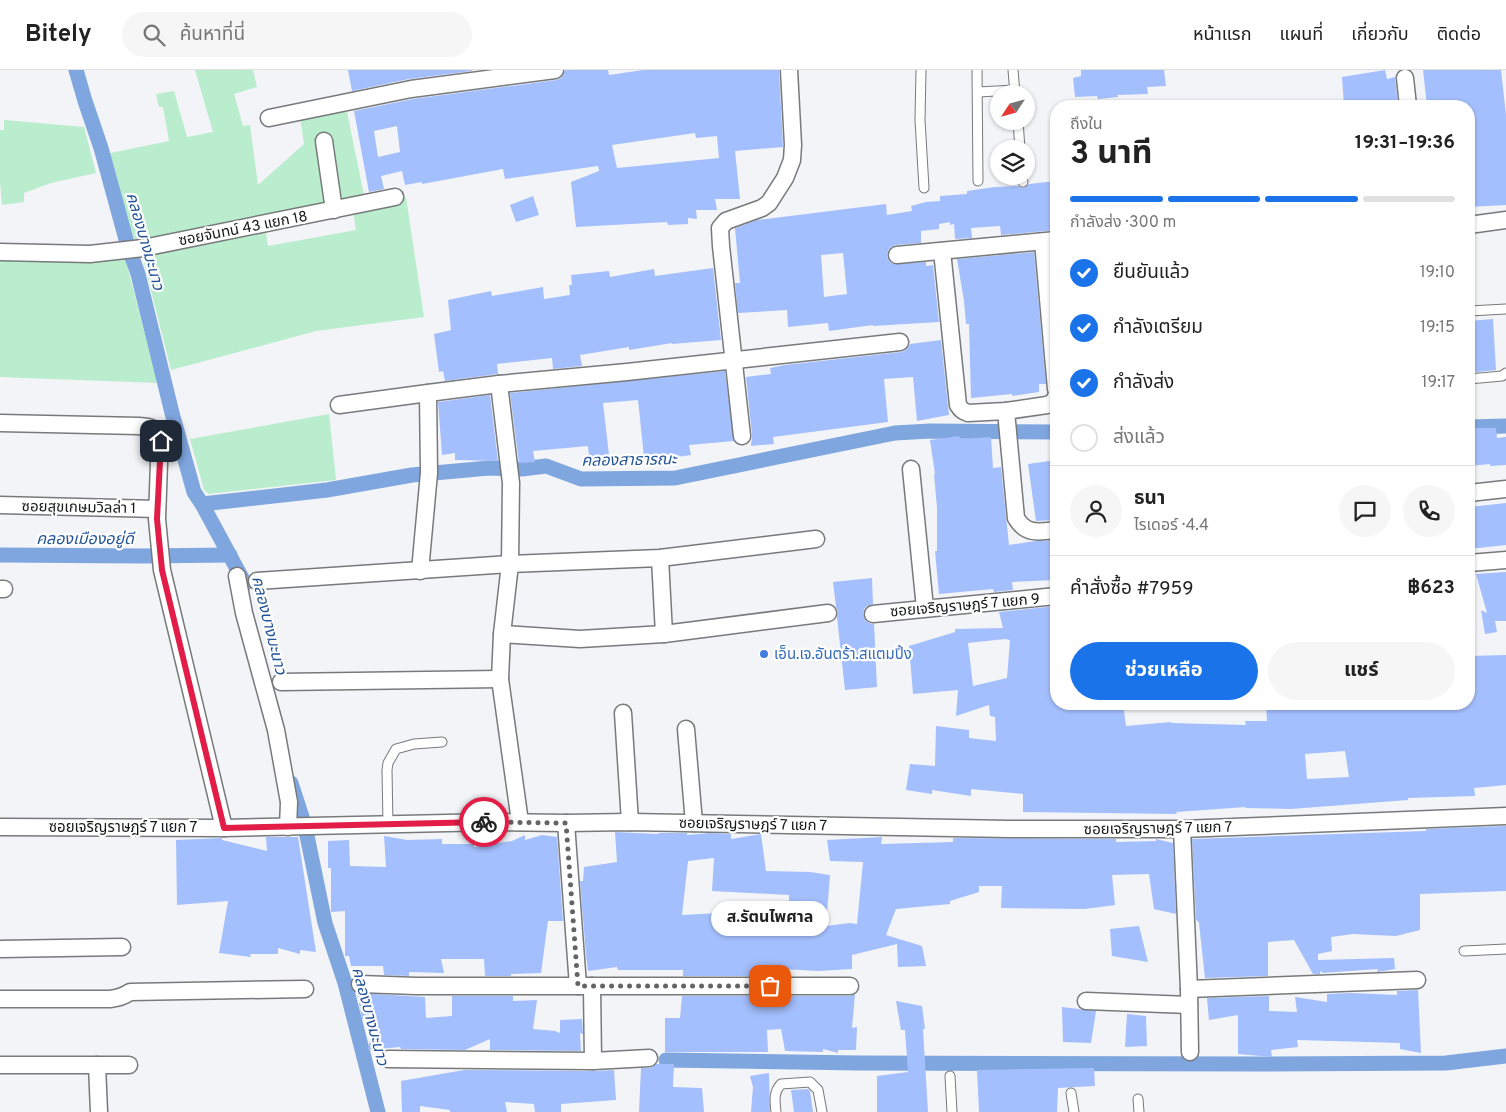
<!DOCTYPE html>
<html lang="th">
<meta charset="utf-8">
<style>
body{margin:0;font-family:Overpass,"Noto Sans Thai",sans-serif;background:#f6f6f6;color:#222;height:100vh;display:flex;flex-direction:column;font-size:19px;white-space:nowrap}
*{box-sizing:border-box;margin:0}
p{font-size:16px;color:#767676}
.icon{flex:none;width:28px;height:28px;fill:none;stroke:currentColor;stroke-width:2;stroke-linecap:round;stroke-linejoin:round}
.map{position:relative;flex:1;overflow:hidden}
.panel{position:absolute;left:1050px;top:30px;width:425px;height:610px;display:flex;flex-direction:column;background:#fff;border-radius:20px;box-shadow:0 1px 4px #0004}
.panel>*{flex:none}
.needle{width:32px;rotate:234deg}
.tools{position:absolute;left:990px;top:15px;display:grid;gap:10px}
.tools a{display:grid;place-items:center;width:45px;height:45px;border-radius:50%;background:#fff;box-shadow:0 1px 4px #0004;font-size:25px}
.pin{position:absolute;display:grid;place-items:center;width:42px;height:42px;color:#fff;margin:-21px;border-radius:10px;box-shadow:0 2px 8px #0006}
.courier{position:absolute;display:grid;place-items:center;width:50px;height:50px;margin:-25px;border:4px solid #e11d48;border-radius:50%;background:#fff;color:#222;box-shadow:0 1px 6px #0007}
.bubble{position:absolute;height:35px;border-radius:18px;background:#fff;box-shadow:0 1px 4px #0004;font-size:16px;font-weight:700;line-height:35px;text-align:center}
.summary em{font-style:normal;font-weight:700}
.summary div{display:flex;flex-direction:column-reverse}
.summary{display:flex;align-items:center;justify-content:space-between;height:85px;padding:0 20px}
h1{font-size:32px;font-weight:700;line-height:38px}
.bar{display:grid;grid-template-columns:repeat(4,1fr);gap:8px 5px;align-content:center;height:60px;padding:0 20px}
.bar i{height:6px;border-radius:4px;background:#e0e0e0}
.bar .active{background:#1a73e8}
.bar p{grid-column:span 4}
.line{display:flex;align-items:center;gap:12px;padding:0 20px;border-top:1px solid #e0e0e0}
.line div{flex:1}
.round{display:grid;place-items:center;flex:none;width:52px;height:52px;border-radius:26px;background:#f6f6f6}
ol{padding:0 20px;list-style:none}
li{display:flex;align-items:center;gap:15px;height:55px}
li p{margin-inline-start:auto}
li .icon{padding:5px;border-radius:50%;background:#1a73e8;color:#fff;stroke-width:4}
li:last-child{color:#767676}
li i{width:28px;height:28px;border:2px solid #e0e0e0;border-radius:50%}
.primary-button{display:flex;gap:10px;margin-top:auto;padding:10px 20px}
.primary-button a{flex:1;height:58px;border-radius:30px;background:#1a73e8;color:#fff;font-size:20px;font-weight:700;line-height:58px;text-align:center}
.primary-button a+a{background:#f6f6f6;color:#222}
header{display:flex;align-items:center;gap:30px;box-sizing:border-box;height:70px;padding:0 25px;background:#fff;border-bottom:1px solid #e0e0e0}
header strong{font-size:24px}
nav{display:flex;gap:28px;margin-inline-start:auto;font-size:18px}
.search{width:350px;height:45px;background:#f6f6f6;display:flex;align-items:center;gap:12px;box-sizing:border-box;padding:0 18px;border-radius:28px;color:#767676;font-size:19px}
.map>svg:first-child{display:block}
</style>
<header>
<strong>Bitely</strong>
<div class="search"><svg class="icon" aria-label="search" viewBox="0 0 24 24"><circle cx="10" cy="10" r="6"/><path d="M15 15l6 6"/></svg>ค้นหาที่นี่</div>
<nav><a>หน้าแรก</a><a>แผนที่</a><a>เกี่ยวกับ</a><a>ติดต่อ</a></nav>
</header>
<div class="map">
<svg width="1506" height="1042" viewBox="0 0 1506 1042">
<rect width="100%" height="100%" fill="#f3f4f7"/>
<g fill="#b9edcd">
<path d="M195,0H253L257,17L234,24L243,56L250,55L258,115L304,74L300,47L346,37L364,125L327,136L135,171L106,84L169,71L163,37H159L156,24L174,21L187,67L213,62Z"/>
<path d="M4,50L84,57L96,103L51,113L24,123V132L2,135L0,112V60H4Z"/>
<path d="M406,127L424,247L316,261L171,300L142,185L265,157L268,176L356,160L353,141Z"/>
<path d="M125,188L158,313L0,307V190L19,191Z"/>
<path d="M329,344L336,410L209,424L204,420L190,369Z"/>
</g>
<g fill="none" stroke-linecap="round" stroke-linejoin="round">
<g stroke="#7fa6de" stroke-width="15">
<path d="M76,0L85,31L101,78L127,173L138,204L172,343L194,422L202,434L243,510L244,515"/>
<path d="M1469,357L1506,356"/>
<path d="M202,434L327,420L412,405L489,398L522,399L546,396L581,409L675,408L895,363L930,361L1056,362"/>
<path d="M0,485L142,486L230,485"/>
<path d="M291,713L305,756L325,853L345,913L378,1042"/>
<path d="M666,990L859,993L1258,994L1446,993L1506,986"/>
</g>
</g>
<g fill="#a4bffd" fill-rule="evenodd">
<path d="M348,0H472V1L409,9L352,21Z"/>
<path d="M565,0H608L609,5L643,0H779L783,77L735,81L740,129H715L717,140H696L697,149L688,148V154L668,155L667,152L576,157L571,112L599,101L598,96L505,109L503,99L422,114V112L405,115L402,101L381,106L384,119L369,122L354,41L413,29L556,10L561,8ZM397,56L400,82L378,87L374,61ZM695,63L696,68L717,66L719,88L617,98L612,75Z"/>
<path d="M1081,0H1164L1166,16L1147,17L1148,24L1117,25L1118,27L1098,29L1097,26L1075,27L1073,8L1081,6Z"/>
<path d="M1385,0L1387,9L1395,7L1398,36H1344L1342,7Z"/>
<path d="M1423,0H1501L1506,45V135L1469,137V36H1427Z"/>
<path d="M1056,111V160L1001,165L1000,156L971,158L972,168L955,169L954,154L950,155V152L939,154V159L921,161V173L896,175L891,177L888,181L887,186L889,191L893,194L926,192V196L933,195L939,252L873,256V255L829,261L828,253L788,257L787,240L738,243L735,213H740L735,158L757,150L886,134L887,145L912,141L911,136L926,132L940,131V126L967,124V121L995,117L1018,116L1024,118L1029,114ZM843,183L847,224L824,227L821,185Z"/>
<path d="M533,126L539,145L516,152L510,135Z"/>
<path d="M1034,182L1046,314H1039V322L1012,326V324L971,328L969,254H966L964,231L957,189Z"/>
<path d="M713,198L721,270L672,274V273L629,280V277L580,285L582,296L553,299L552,288L497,294L498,304L445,311L443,301L439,302L434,264L451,260L448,230L491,221L492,226L543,217L544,229L570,225L569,215H572L571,205L609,201L610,207L654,199L655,206Z"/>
<path d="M1493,249L1496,300L1469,303V251Z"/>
<path d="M941,270L949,345L917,351L913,307L884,309L888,352L773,367L774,374L751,376L752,365L746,307L771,304L770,298L785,295L901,282L906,280L910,274Z"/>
<path d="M725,301L734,371L689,375L691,385L669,388V385L644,387L638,330L603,333L609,385L589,387L588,376L533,381L535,392L519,393L510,323Z"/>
<path d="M490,325L498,391L455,390V383L442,385L438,332Z"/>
<path d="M1469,358H1496L1497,368L1506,367V395L1490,396V394L1469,396Z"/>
<path d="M959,366L960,369L991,367L993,398L1001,397L1009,475L1035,471L1056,470V510L1012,512L1013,520L994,522L993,519L939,524L935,481H937V438L934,404H935L930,370Z"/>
<path d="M1056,390V450L1036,451L1028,394Z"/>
<path d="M1506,433V475L1469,479V437Z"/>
<path d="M1506,502V551H1495L1497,562L1485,564L1481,540L1487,543L1476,504Z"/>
<path d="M872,508L873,534L867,536L864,539L863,544L865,550L869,553L874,554L877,617L845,620L837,547L838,542L836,537L833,512Z"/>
<path d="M1056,536V634H1123L1126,656L1171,652V653L1246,655L1245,651H1267L1266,634H1469V586L1506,585V715L1474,718L1475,726L1408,728V730L1291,739L1245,738L1246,737L1176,742L1177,744L1023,742V724L971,719V726L932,720V724L906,720L910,694L935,696L936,656L969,660V668L996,671L995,647L990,646L989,635L956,646L958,620L913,624L909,576L955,562V559L1003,558L999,542ZM1005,569L1010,570L1007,608L973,616L968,573ZM1345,681L1349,707L1307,709L1305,684Z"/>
<path d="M1506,756V821L1420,824V860L1396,866L1353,864L1331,867L1332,881L1318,884V890L1394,888L1395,899L1377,902L1378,899L1322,903V901L1320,902V904H1313L1294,870L1268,872V906L1205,908L1199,853L1196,849L1192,769L1426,761V759Z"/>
<path d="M615,762L657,764L660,763H687V765L709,763L731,764V769L761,764L766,801L810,802L830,805L826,856L850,853L857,854L863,792L830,791L827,770L882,767L881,774L953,772V768L1116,769V772L1156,771V769L1173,773L1176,844L1154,839L1149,804L1112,805L1115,835L1085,839L1001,838L1002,816H979V822L950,831V834L896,839L886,865L922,876L926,896L898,897L897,874L852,885V899L819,901L763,898L762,906H683V900H618L617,897L588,901L586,885L580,811H583L584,797L617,792ZM714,788L712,821L789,825V839L682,845L688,791Z"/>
<path d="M525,765V770L542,765L557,767L563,851H548L541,903L511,904V906H485L484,889H441L444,903L409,902V906L384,905L383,896H351L349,886H345V841L331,842V798H328V771L349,770L350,796L386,797L384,766L407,770L442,769V774H474V777L512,771Z"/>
<path d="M266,767H298L316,882L300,880V884L278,878V884H250L251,887L219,883L228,831L177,835L176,770L222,768V770L267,781Z"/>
<path d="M1139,856L1148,892L1112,886L1110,859Z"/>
<path d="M1418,920L1421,983L1400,979V973L1297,970L1298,977L1271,980L1272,987L1238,984V945L1209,950L1207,928L1269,926V941L1297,942L1295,927L1327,932V924L1350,923L1397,925V921Z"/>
<path d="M357,923L425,927L426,948L452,946V926H513V931L537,930L533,959L555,961L560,963V950L582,949L583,964L580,963L581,981L490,980V969L465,980L401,979L400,977L368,980L374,949H362Z"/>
<path d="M855,924L852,958L857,957L856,980H838V983L823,979V982L785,981L781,959L767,960L768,982H665V948H680L682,926H850Z"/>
<path d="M896,931L922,936L925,959H923L928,1042H877V1006L908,1002L905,960H901Z"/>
<path d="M1062,937L1096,941L1091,973L1063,972Z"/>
<path d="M1127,944L1146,946L1147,976L1125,977Z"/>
<path d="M656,994H674L673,1017L702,1018L704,1042H639L641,998H650Z"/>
<path d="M1094,998L1095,1016L1058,1018L1057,1042H979L977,1000Z"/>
<path d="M464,1000L593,1001L614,1000L616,1030L561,1034V1042H535L534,1034L505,1032L507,1042H450V1040L420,1036V1042H402L401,1011Z"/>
<path d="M769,1003L770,1042H751L753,1017L750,1006Z"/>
<path d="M808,1019L810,1021L813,1042H794L791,1020Z"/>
</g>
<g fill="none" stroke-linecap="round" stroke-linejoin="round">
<defs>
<g id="service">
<path d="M921,0L920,50L924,118"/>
<path d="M977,0L978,111"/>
<path d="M1013,0L1015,24"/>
<path d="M978,22L1015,20"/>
<path d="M1018,51L1020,79"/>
<path d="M1022,106L1023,112"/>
<path d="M1469,241L1506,239"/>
<path d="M1469,309L1502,306L1506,303"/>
<path d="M388,755L387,700L388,693L396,679L414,674L442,672"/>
<path d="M1464,881L1506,879"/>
<path d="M950,1006L952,1042"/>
<path d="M1071,1023L1074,1042"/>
<path d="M1138,1029L1139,1042"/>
<path d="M776,1042C775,1031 773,1023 781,1014L810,1012L818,1020L822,1042"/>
</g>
<g id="minor">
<path d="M1405,8L1408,36"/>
<path d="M269,48L411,19L555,0"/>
<path d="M324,71L334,140"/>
<path d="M1469,155L1506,150"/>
<path d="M1043,172L1056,319"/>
<path d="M942,181L958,335C961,340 963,341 968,343L1006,341L1047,335C1052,333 1055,331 1056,326"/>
<path d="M0,182L90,184L143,178L395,127"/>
<path d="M897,185L1056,170"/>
<path d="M499,314L511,413L510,494L502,564L500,609L520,752"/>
<path d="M428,323L499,314L627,302L900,272"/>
<path d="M339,335L428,323L429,403L420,501"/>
<path d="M1006,341L1016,448C1026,465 1039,462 1056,460"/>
<path d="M0,353L139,356C147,357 156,357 160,365L157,449L162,500L224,758"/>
<path d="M742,366L721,176L720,158L726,151L762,138L769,133L785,108L792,90L793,75L789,0"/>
<path d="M911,399L925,538"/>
<path d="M1469,423L1506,419"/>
<path d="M0,435L157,439"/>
<path d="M660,488L664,564"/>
<path d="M1469,493L1506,490"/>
<path d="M237,506L244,543L276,660L289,732L288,757"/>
<path d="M257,511L510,494L660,488L816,469"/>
<path d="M0,519H4"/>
<path d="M873,544L1056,526"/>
<path d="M502,564L580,569L664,564L828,543"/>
<path d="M281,612L500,609"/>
<path d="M623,643L630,752"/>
<path d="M686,659L694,753"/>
<path d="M566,753L578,916"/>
<path d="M0,757L224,758L493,752L566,753L630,752L1009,759H1182L1506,746"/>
<path d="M1182,759L1189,919L1190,982"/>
<path d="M0,879L122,877"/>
<path d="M360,914L416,916H850"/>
<path d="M592,916L593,991"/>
<path d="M1189,919L1417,910"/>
<path d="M0,929H110C118,928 123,927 130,922L305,919"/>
<path d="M1086,931L1189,935"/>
<path d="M388,989L593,991L649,988"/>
<path d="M0,995H129"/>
<path d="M97,995L99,1042"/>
</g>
</defs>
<use href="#service" stroke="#77797b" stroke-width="11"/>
<use href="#minor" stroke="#77797b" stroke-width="19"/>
<use href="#service" stroke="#fff" stroke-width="9"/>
<use href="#minor" stroke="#fff" stroke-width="16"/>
</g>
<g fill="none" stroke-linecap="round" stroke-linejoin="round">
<path stroke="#636466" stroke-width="5" stroke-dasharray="0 9" d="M484,752L566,753L578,916H770"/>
<path stroke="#e11d48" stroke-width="6" d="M161,371L157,449L162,500L224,758L484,752"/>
</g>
<circle fill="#3f7fe0" stroke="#fff" stroke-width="2" cx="764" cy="584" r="5"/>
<g text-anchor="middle" stroke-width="4.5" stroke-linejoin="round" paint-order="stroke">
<g font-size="15" fill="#161718" stroke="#fff">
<text transform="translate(243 158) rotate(-11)" y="5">ซอยจันทน์ 43 แยก 18</text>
<text transform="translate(79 437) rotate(1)" y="5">ซอยสุขเกษมวิลล่า 1</text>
<text transform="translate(965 535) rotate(-5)" y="5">ซอยเจริญราษฎร์ 7 แยก 9</text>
<text transform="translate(753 754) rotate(1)" y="5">ซอยเจริญราษฎร์ 7 แยก 7</text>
<text x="123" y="762">ซอยเจริญราษฎร์ 7 แยก 7</text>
<text transform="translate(1158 758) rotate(-1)" y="5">ซอยเจริญราษฎร์ 7 แยก 7</text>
</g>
<g font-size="15" fill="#366cbe" stroke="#fff" text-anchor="start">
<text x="774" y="589">เอ็น.เจ.อันตร้า.สแตมปิ้ง</text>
</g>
<g font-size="16" font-style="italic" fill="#245498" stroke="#fff">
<text transform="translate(146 171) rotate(74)" y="6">คลองบางมะนาว</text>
<text transform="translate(629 389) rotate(-1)" y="6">คลองสาธารณะ</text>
<text x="85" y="474">คลองเมืองอยู่ดี</text>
<text transform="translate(270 555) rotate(76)" y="6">คลองบางมะนาว</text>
<text transform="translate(371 946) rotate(75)" y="6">คลองบางมะนาว</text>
</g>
</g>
</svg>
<div class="tools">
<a><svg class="needle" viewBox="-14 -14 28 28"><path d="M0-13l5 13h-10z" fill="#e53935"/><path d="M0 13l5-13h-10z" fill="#767676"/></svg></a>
<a><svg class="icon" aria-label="layers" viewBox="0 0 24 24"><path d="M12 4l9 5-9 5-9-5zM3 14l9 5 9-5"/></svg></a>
</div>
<div class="pin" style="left:770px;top:916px;background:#ea580c"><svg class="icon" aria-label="bag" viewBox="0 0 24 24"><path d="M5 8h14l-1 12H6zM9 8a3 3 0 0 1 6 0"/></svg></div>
<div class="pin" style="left:161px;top:371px;background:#1f2937"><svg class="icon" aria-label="home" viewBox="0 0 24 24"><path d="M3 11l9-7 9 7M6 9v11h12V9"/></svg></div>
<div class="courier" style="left:484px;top:752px"><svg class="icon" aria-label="bike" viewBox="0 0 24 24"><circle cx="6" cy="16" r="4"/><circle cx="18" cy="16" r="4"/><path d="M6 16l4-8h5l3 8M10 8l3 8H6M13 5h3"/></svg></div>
<div class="bubble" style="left:711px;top:831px;width:118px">ส.รัตนไพศาล</div>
<section class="panel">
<div class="summary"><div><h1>3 นาที</h1><p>ถึงใน</p></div><em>19:31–19:36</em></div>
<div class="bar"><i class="active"></i><i class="active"></i><i class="active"></i><i></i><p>กำลังส่ง · 300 m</p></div>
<ol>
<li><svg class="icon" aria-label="check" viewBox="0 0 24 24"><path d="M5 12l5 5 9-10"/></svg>ยืนยันแล้ว<p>19:10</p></li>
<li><svg class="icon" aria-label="check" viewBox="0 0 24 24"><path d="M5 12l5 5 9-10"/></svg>กำลังเตรียม<p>19:15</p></li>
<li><svg class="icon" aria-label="check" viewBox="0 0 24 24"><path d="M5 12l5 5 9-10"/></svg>กำลังส่ง<p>19:17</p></li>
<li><i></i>ส่งแล้ว</li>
</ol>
<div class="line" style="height:90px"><a class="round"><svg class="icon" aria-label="person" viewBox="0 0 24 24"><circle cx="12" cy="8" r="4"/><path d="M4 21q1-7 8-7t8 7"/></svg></a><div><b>ธนา</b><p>ไรเดอร์ · 4.4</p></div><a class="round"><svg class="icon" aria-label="chat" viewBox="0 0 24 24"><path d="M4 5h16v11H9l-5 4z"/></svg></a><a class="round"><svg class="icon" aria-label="phone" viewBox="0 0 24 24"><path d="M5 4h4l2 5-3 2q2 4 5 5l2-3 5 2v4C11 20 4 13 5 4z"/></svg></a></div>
<div class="line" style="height:65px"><div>คำสั่งซื้อ #7959</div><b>฿623</b></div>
<div class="primary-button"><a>ช่วยเหลือ</a><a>แชร์</a></div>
</section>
</div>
